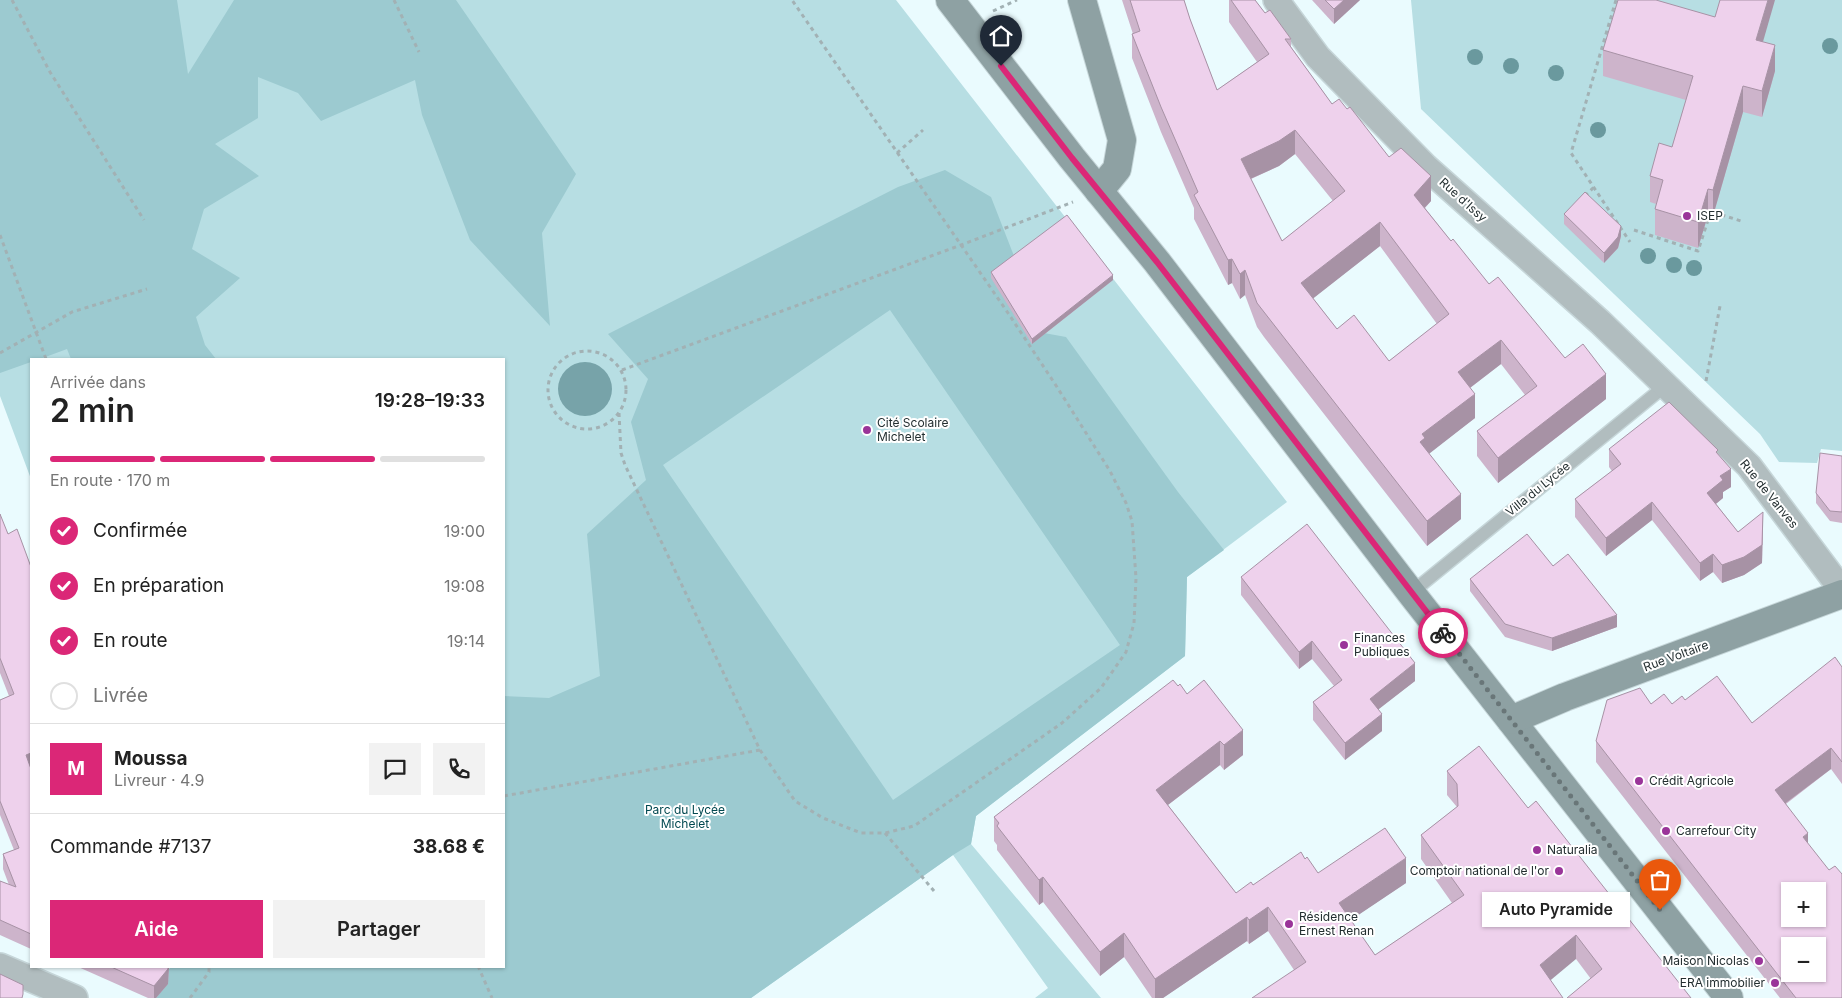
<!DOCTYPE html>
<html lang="fr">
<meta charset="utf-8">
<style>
body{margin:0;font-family:Inter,sans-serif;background:#f2f2f2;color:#222;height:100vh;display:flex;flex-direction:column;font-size:19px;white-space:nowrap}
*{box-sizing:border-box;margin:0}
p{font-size:16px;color:#767676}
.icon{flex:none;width:28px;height:28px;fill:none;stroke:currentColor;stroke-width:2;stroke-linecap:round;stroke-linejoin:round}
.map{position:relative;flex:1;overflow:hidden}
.details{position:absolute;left:30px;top:358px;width:475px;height:610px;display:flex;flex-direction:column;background:#fff;border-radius:0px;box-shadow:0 1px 4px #0004}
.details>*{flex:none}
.tools{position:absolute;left:1781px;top:882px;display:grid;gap:10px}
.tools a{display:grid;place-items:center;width:45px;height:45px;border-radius:0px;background:#fff;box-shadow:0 1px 4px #0004;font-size:25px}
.pin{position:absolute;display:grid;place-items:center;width:42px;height:42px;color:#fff;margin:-51px -21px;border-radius:50% 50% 50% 0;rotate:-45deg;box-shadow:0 0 5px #0007}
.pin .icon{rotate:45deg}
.courier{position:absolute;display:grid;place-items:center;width:50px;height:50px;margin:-25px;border:4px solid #db2777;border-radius:50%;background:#fff;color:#222;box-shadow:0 1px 6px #0007}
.bubble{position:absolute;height:35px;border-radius:0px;background:#fff;box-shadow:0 1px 4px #0004;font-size:16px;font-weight:600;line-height:35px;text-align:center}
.summary em{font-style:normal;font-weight:600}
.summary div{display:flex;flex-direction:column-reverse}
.summary{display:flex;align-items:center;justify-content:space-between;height:85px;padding:0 20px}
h1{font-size:32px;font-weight:600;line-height:38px}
.bar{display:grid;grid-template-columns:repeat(4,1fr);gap:8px 5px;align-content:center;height:60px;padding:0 20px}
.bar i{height:6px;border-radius:4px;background:#e0e0e0}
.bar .on{background:#db2777}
.bar p{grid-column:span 4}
.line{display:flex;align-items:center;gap:12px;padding:0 20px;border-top:1px solid #e0e0e0}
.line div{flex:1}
.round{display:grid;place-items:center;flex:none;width:52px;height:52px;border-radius:0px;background:#f2f2f2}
ol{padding:0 20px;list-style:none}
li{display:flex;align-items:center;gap:15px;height:55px}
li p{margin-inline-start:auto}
li .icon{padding:5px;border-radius:50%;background:#db2777;color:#fff;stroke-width:4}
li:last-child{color:#767676}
li i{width:28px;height:28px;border:2px solid #e0e0e0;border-radius:50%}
.button{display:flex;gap:10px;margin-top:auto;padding:10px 20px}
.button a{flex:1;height:58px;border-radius:0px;background:#db2777;color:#fff;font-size:20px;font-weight:600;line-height:58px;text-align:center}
.button a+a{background:#f2f2f2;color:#222}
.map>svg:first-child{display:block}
</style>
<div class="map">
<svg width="1842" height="998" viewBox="0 0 1842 998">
<rect width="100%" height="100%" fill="#eafbfe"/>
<g fill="#b7dee3">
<path d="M0,0H896L1287,502L1187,577L1185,656L976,816L971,844L1101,998H1035L1048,988L953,855L751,998L173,966H504V359H31V479L0,396Z"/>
<path d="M1411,0H1842V451L1821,449L1817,463L1779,462L1760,434L1421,109Z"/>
</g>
<g fill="#9ccad0" fill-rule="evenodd">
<path d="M0,0H177L188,74L234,0H456L576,174L542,233L550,326L470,240L422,115L415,80L321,121L298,93L258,77V118L215,144L259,176L204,209L192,249L240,278L196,317L205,345L216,359H71L67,349L40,359H31V362L0,373Z"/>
<path d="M945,170L991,197L1044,333L1066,337L1178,492L1224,550L1187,577L1185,656L976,816L971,844L953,855L751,998H153L167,970L173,966H504V696L549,698L600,676L587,534L646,480L631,422L648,379L608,334L898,187ZM890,310L1120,645L893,800L663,465Z"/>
</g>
<circle fill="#77a3a9" cx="585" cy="389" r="27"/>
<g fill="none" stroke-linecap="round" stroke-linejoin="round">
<defs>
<path id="lane" d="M1411,593L1665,386"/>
<g id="street">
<path d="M1276,0L1318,57L1426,167L1600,322L1749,466L1842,590"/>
<path d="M0,966L75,998"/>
</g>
<g id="secondary">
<path d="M950,0L1072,158L1157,262L1411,593L1729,998"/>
<path d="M1082,0L1122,140L1117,169L1099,191"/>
<path d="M1511,720L1565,697L1842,594"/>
</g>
</defs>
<use href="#lane" stroke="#c6d6d9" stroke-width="15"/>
<use href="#street" stroke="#c6d6d9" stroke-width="28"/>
<use href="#secondary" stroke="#c6d6d9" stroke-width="30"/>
<g stroke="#a2b1b4" stroke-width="3" stroke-dasharray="4 4" stroke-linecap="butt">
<path d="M12,0L50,72L144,220"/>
<path d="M394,0L419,52"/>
<path d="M1616,0L1571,153L1630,242"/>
<path d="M993,11L1017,0"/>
<path d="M897,153L923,130"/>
<path d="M1585,196L1594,187"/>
<path d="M1634,230L1698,251L1709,217L1715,218L1716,213L1744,222"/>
<path d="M0,235L46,359"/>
<circle cx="587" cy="390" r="39"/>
<path d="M0,353L72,312L147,289"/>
<path d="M622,370L961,245L1073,202"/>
<path d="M1706,381L1720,306"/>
<path d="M619,413L621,453L625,465L760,750L795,801L823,818L861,833H885L914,826L1062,723L1101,688L1126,652L1134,623L1136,578L1132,521L1126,503L1110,471L1057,387L1008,313L792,0"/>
<path d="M504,796L760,750"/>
<path d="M885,833L934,891"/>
<path d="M478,966L492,998"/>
<path d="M190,998L209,972V966"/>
</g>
<use href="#lane" stroke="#b1bdbf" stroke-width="12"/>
<use href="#street" stroke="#b1bdbf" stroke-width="25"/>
<use href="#secondary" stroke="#8ea1a3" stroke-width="28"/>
</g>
<g fill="#6a999e">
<circle cx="1830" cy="46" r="8"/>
<circle cx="1475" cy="57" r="8"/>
<circle cx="1511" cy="66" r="8"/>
<circle cx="1556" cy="73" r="8"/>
<circle cx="1598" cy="130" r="8"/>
<circle cx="1648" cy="256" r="8"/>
<circle cx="1674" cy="265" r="8"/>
<circle cx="1694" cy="268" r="8"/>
</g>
<g fill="#cdb4cb" fill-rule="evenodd">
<path d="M1122,0H1184L1190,19L1217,90L1257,62L1229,22V0H1255L1265,13L1291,39V47L1332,104L1347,109L1389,157L1431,201L1425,208L1451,241L1489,284L1606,399L1498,483L1477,456V431L1525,395L1501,364L1470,388L1475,418L1429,453L1461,519L1427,546L1264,337L1257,327L1245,295L1240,299L1232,283L1228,285L1194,219V208L1161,132L1132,58V34H1133ZM1295,154L1333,201L1282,241L1251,179L1279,166ZM1380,246L1437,324L1389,361L1337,329L1313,298Z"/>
<path d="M1312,0H1360L1334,24Z"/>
<path d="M1715,17L1763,42L1775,71L1762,117L1743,112L1713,216L1708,215L1698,248L1655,235V209L1656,204L1650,202V176L1672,147L1686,100L1603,76V50Z"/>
<path d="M1564,214L1621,236L1618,248L1604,263L1564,224Z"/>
<path d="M991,272L1113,280L1032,344L991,278Z"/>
<path d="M1609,449L1718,454L1731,487L1723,492V498L1716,504L1738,532L1763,530L1762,563L1744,575L1722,583L1713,572L1700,581L1652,520L1606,556L1575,517V499L1612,471L1609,467Z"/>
<path d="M1842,456V523L1830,521L1816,503V493Z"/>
<path d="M0,514L31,769V949L0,935V881L9,885L3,869V854L14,850L0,815V700L9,696L0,673Z"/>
<path d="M1553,566L1617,627L1552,651L1505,637L1470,591V579Z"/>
<path d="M1241,577L1415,681L1378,709L1382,731L1345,760L1313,720V702L1334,686L1312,659L1299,669L1241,595Z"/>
<path d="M1842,667V784L1831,769L1786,804L1808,844L1842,998H1780L1596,762V741L1651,704H1672L1685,700L1752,723Z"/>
<path d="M1178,686L1187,694L1243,755L1224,770L1220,765L1168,805L1236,893L1305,859L1318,873L1406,883L1350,920L1375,955L1452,903L1421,859V835L1457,807L1447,795V771L1528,808L1691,998L1591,979L1576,959L1294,970L1268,931L1249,944L1247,941L1163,998H1152L1124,957L1100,976L1043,902L1039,905L997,850V845L994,841V817Z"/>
<path d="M76,966H169L168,984L156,998H148Z"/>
</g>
<g fill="#a792a5">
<path d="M1344,0H1360L1334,24V9Z"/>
<path d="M1768,0H1775L1756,66V40Z"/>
<path d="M1775,45V71L1762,117V91Z"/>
<path d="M1743,86V112L1713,216V190Z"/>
<path d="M1295,130V154L1279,166L1241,183V159Z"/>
<path d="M1431,176V201L1414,219V195Z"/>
<path d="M1708,189V215L1698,248V222Z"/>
<path d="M1380,222V246L1301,308V283Z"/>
<path d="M1621,226V236L1618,248L1604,263V253Z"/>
<path d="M1232,259V283L1228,285V260Z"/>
<path d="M1245,270V295L1240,299V274Z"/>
<path d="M1113,275V280L1032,344V339Z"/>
<path d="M1501,340V364L1458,397V372Z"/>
<path d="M1606,374V399L1498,483V458Z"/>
<path d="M1475,394V418L1425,457L1420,442L1422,434Z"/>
<path d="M1731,469V487L1723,492V498L1707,511V493L1720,476Z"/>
<path d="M1461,494V519L1427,546V521Z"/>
<path d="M1652,502V520L1606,556V538Z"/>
<path d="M1763,512L1762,563L1744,575L1722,583V565Z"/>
<path d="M1713,554V572L1700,581V563Z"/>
<path d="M1617,615V627L1552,651V638Z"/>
<path d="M1312,641V659L1299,669V652Z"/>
<path d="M1415,663V681L1370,716V699Z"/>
<path d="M1382,714V731L1345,760V743Z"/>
<path d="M1243,730V755L1224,770V745Z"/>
<path d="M1220,741V765L1156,814V790Z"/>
<path d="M1831,748V769L1775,811V790Z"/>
<path d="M31,753V768L26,770V755Z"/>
<path d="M1808,833V854L1803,837Z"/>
<path d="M1406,858V883L1339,928V903Z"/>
<path d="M1043,877V902L1039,905V880Z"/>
<path d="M1268,907V931L1249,944V920Z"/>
<path d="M1247,917V941L1163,998H1155V979Z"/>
<path d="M1124,933V957L1100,976V952Z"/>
<path d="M1576,935V959L1540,989V965Z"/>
<path d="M169,966L168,984L156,998H154V986Z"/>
</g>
<g fill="#eed1ec" stroke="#a792a5" fill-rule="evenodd">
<path d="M1130,0H1184L1190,19L1217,90L1269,54L1231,0H1255L1265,13L1270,10L1291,39H1285L1332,104L1339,99L1347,109L1350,107L1389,157L1401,148L1431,176L1414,195L1451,241L1453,239L1489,284L1498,277L1565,358L1583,344L1606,374L1498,458L1477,431L1537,386L1501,340L1458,372L1475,394L1422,434L1425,438L1420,442L1461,494L1427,521L1264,312L1257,303L1245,270L1240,274L1232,259L1228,260L1194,195L1198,192L1161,107L1132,34L1140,31ZM1295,130L1345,191L1282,241L1241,159L1279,141ZM1380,222L1449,314L1389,361L1354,315L1337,329L1301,283Z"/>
<path d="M1325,0H1344L1334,9Z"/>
<path d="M1618,0H1656L1715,17L1720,0H1768L1756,40L1775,45L1762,91L1743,86L1713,190L1708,189L1698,222L1655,209L1663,180L1650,176L1659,143L1672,147L1693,76L1603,50Z"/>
<path d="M1585,192L1621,226L1618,237L1604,253L1564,214Z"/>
<path d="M1067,215L1113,275L1032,339L991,272Z"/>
<path d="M1669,402L1718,450L1716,452L1731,469L1720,476L1723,480L1707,493L1738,532L1763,512L1762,545L1744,557L1722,565L1713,554L1700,563L1652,502L1606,538L1575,499L1621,464L1609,449Z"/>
<path d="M1820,453L1842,456V512L1830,511L1816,493Z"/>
<path d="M0,514L8,534L17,529L31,567V753L26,755L31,769V934L0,920V881L16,887L3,854L19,848L0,801V700L14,694L0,658Z"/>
<path d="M1307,524L1415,663L1370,699L1382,714L1345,743L1313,702L1342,680L1312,641L1299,652L1241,577Z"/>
<path d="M1527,534L1553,566L1568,554L1617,615L1552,638L1505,624L1470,579Z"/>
<path d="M1835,657L1842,667V762L1831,748L1775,790L1808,833L1803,837L1829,870L1835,866L1842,874V998H1796L1596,741L1607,700L1640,688L1651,704L1664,694L1672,704L1682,696L1685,700L1717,676L1752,723ZM1790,891H1818V919H1790ZM1790,946H1818V974H1790Z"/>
<path d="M1173,680L1178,686L1180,684L1187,694L1204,680L1243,730L1224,745L1220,741L1156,790L1236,893L1251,882L1253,885L1301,852L1305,859L1307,857L1318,873L1385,828L1406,858L1339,903L1375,955L1464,895L1421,835L1458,806L1457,784L1447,771L1479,746L1528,808L1536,801L1691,998H1567L1602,969L1576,935L1540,965L1563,998H1252L1306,962L1268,907L1249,920L1247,917L1155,979L1124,933L1100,952L1043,877L1039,880L997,826L999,823L994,817Z"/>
<path d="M109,966H168V969L154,986Z"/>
<path d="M0,974L23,985V994L22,998H0Z"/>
</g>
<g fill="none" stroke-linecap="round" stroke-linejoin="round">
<path stroke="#697678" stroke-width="5" stroke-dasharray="0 9" d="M1443,633L1660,910"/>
<path stroke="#db2777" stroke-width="6" d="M1001,66L1072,158L1157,262L1443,633"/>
</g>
<g fill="#9a3499" stroke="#fff" stroke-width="2">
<circle cx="1687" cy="216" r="5"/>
<circle cx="867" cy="430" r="5"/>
<circle cx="1344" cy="645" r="5"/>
<circle cx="1639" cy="781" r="5"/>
<circle cx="1666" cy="831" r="5"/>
<circle cx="1537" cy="850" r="5"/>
<circle cx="1559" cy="871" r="5"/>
<circle cx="1289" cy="924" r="5"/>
<circle cx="1759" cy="961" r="5"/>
<circle cx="1775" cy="983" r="5"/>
</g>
<g text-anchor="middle" stroke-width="4" stroke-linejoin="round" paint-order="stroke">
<g font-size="12" fill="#232e30" stroke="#fff">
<text transform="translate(1463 200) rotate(42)" y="4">Rue d'Issy</text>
<text transform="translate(1538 489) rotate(-39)" y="4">Villa du Lycée</text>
<text transform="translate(1769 494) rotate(51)" y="4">Rue de Vanves</text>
<text transform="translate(1676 656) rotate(-20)" y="4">Rue Voltaire</text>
</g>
<g font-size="12" fill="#232e30" stroke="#fff" text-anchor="start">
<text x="1697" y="220">ISEP</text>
<text x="877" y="427">Cité Scolaire<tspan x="877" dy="14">Michelet</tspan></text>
<text x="1354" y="642">Finances<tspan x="1354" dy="14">Publiques</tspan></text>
<text x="1649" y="785">Crédit Agricole</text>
<text x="1676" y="835">Carrefour City</text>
<text x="1547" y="854">Naturalia</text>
<text x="1549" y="875" text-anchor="end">Comptoir national de l'or</text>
<text x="1299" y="921">Résidence<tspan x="1299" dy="14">Ernest Renan</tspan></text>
<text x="1749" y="965" text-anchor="end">Maison Nicolas</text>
<text x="1765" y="987" text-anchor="end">ERA immobilier</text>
</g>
<g font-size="12" fill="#014850" stroke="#fff">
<text x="685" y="814">Parc du Lycée<tspan x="685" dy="14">Michelet</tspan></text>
</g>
</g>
</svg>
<div class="tools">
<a>+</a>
<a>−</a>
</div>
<div class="pin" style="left:1660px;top:910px;background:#ea580c"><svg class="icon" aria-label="bag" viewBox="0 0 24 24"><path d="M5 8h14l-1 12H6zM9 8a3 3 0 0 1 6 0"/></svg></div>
<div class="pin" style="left:1001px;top:66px;background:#1f2937"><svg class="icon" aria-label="home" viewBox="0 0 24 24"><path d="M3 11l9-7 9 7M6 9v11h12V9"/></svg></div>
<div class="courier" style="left:1443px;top:633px"><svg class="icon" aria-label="bike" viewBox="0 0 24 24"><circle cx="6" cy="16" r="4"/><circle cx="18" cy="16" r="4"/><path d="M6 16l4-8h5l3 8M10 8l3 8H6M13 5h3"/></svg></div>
<div class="bubble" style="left:1482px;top:892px;width:148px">Auto Pyramide</div>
<section class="details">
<div class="summary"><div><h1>2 min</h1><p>Arrivée dans</p></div><em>19:28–19:33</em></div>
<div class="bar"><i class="on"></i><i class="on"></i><i class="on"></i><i></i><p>En route · 170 m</p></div>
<ol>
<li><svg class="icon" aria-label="check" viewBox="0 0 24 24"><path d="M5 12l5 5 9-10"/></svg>Confirmée<p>19:00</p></li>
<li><svg class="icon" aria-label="check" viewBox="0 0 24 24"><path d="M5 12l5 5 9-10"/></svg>En préparation<p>19:08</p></li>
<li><svg class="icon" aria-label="check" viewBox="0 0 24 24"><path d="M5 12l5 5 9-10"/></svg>En route<p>19:14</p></li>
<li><i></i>Livrée</li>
</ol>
<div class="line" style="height:90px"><b class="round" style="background:#db2777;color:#fff">M</b><div><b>Moussa</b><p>Livreur · 4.9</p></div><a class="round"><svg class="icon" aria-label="chat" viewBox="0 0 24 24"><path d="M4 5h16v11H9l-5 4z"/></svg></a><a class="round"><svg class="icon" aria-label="phone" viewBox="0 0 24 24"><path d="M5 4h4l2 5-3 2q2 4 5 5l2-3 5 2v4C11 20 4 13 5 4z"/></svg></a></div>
<div class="line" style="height:65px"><div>Commande #7137</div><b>38.68 €</b></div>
<div class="button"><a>Aide</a><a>Partager</a></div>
</section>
</div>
